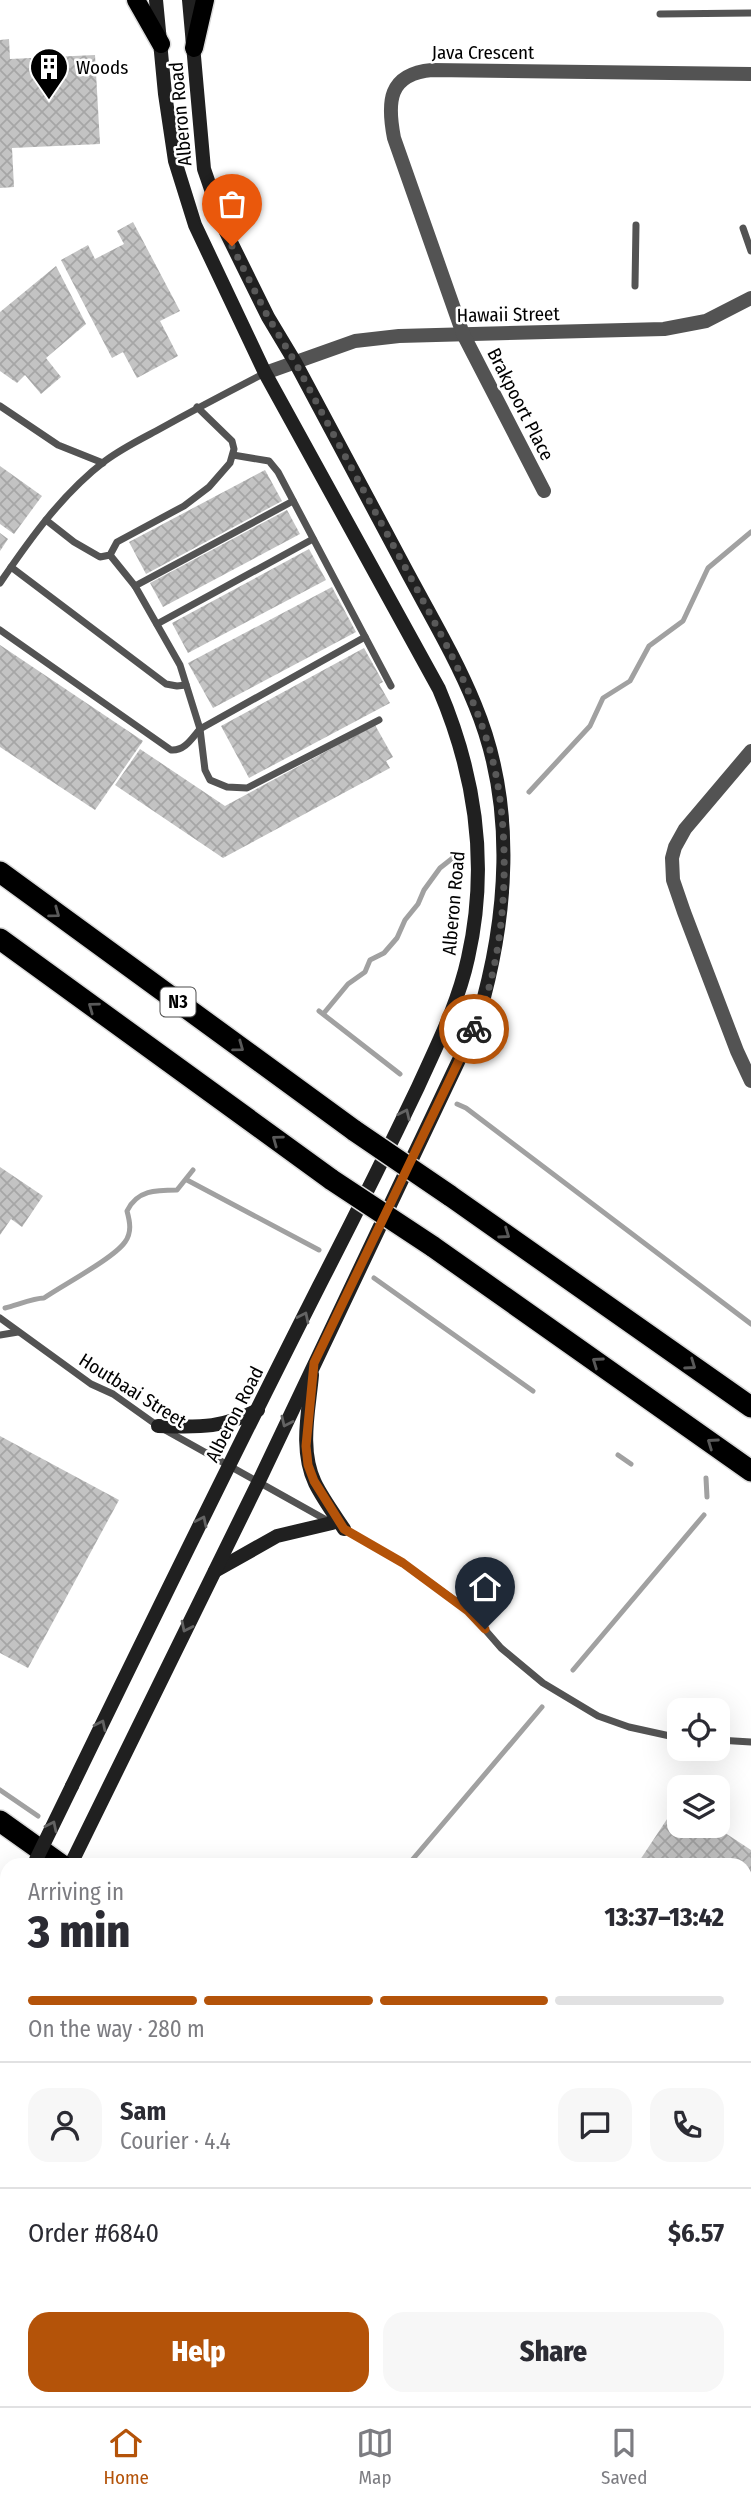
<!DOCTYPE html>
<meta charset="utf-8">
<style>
body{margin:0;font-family:"Fira Sans Condensed",sans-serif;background:#f7f7f7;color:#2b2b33;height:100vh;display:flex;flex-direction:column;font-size:26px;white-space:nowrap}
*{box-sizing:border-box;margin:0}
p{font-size:23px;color:#7c7c81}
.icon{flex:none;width:38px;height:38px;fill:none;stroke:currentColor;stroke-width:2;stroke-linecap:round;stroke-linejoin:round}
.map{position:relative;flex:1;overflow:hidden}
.details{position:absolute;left:0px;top:1858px;width:752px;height:548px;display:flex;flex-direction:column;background:#fff;border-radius:21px 21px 0 0;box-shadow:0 7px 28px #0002}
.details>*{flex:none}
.fabs{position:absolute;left:667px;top:1698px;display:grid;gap:14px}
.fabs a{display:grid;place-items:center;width:63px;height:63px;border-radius:14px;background:#fff;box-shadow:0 7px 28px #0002;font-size:35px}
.pin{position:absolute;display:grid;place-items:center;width:60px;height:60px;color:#fff;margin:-72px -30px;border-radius:50% 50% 50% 0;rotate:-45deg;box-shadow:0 0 7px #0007}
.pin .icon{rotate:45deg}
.courier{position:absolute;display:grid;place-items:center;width:70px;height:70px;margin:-35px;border:5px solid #b45309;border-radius:50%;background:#fff;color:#222;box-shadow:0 2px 9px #0007}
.summary em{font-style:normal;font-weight:800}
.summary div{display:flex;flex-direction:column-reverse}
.summary{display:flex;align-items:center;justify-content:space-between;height:119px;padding:0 28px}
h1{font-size:46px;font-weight:800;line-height:52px}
.bar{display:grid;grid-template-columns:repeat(4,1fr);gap:10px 7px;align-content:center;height:84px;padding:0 28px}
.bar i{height:9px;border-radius:5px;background:#e1e1e2}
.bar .current{background:#b45309}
.bar p{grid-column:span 4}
.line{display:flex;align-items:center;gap:18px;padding:0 28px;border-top:2px solid #e1e1e2}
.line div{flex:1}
.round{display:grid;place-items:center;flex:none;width:74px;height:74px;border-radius:21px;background:#f7f7f7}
.action{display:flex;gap:14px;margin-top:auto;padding:14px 28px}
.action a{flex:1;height:80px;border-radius:21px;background:#b45309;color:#fff;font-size:28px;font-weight:800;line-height:80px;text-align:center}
.action a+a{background:#f7f7f7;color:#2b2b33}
.tabs{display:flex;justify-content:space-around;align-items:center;height:98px;border-top:2px solid #e1e1e2;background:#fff;font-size:19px;color:#7c7c81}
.tabs a{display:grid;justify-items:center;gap:4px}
.tabs .current{color:#b45309}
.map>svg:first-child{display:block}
</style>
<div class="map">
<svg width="751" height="2406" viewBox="0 0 751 2406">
<defs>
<pattern id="building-cross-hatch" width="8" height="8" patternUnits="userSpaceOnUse" patternTransform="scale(1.75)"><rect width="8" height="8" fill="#c3c3c3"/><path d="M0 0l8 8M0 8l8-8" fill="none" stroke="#a6a6a6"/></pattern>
</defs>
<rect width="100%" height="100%" fill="#fff"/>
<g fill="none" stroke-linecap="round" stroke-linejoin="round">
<g stroke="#a1a1a1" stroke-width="5">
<path d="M529,792L590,726L603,698L630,681L649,646L683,621L708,568L751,532"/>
<path d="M319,1011L400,1074"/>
<path d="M324,1013L348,984L365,972L370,960L384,953L397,938L405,920L418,904L424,890L440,868L454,857"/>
<path d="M457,1104L466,1108L751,1324"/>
<path d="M187,1180L319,1250"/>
<path d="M374,1278L533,1391"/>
<path d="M5,1308C17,1305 34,1298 44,1298C63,1285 114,1258 125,1242C132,1232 130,1222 127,1211C137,1190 156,1190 177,1190L193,1170"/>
<path d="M618,1455L631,1464"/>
<path d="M706,1478L707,1497"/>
<path d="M573,1670L704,1515"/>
<path d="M0,1790L38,1816"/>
<path d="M407,1866L542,1707"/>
</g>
</g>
<g fill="url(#building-cross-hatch)">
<path d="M9,39L10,59L95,55L100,144L12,148L14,187L0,188V40Z"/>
<path d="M133,222L180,311L160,321L178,356L137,378L123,352L112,358L61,260L88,245L95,259L124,244L117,231Z"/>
<path d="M56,266L86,324L46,358L61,377L41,394L25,375L17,383L0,371V312Z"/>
<path d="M0,466L42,496L14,534L0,524Z"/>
<path d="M265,470L282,501L146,574L129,542Z"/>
<path d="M287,510L300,534L163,607L150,583Z"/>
<path d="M0,533L8,539L0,551Z"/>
<path d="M309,549L326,580L188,653L172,623Z"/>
<path d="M332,587L356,632L213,708L188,663Z"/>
<path d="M0,645L143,741L95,810L0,747Z"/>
<path d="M364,648L383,682L379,684L390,703L249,778L221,726Z"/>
<path d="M375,725L393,757L386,761L390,768L223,858L115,785L140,749L225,806Z"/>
<path d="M0,1167L43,1196L22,1227L11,1219L0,1235Z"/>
<path d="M0,1436L119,1500L28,1668L0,1653Z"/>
<path d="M679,1801V1825H713L751,1850V2198L746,2195V1866H636Z"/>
</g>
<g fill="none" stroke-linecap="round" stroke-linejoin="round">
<defs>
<g id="primary">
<path d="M136,0L161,44"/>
<path d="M194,48L205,0"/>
</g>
<g id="motorway">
<path d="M0,872L355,1131"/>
<path d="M0,939L332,1180"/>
<path d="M449,1195L751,1407"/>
<path d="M432,1246L751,1471"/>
<path d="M0,1821L63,1866"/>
<path d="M0,1897L7,1902"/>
<path d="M746,2349L751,2353"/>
<path d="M707,2399L716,2406"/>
</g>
</defs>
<use href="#primary" stroke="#dbdbdb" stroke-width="21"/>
<use href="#motorway" stroke="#dbdbdb" stroke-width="24"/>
<g stroke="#535353" stroke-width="7">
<path d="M660,14L751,13"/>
<path d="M743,228L751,251"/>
<path d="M635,286L636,225"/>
<path d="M0,406L58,445L103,463"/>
<path d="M233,455L269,461L278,472L391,686"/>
<path d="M46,520L74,542L100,557L110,555L117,542L184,506L209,487L230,463L234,449L232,441L197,407"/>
<path d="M110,555L135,586L180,665L200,729L205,770L210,780L227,787L247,788L379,720"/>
<path d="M11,567L166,684L177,686L186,685"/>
<path d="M0,583C30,539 62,494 105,461C121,449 139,440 156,431C192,411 228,392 265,373"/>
<path d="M135,586L293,501"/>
<path d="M157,624L313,539"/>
<path d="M0,630L171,750C185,751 192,738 200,729L365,637"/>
<path d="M0,1318L91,1384L113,1394L158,1426L330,1522"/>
<path d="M0,1335L18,1332"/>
<path d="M344,1529L403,1563L468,1610L501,1648L543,1683L598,1716L629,1727L679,1738"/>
<path d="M718,1740L751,1742"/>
</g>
<g stroke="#535353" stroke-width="14">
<path d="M265,373L355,341L399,336L664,329L706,321L751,298"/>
<path d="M544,491L463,334L394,138C387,102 388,74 432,70L751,74"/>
<path d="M751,751L685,829L675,847L672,858L673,880L684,912L737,1051L751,1081"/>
</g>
<g stroke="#202020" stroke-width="14">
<path d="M312,1375C309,1410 299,1449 315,1483C323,1499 334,1514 344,1529"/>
<path d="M158,1426C199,1427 220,1429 258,1410"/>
<path d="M215,1571L277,1536L332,1523"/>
<path d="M72,1786C153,1619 235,1452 319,1286C353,1220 386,1154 418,1087C437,1045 458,1004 468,958C489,865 476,776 439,689L265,373L195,225L175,161L165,94L156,0"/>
<path d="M70,1866L259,1481L477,1022C508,919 517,806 475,705C456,658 429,613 405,568C368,499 332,431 295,362L268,317L225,230L204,169L189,0"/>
<path d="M0,1934L7,1919"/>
<path d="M0,2009L7,1995"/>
</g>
<use href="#primary" stroke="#000" stroke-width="18"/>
<use href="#motorway" stroke="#000" stroke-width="21"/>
<defs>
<g id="motorway-bridge">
<path d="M355,1131L449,1195"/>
<path d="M332,1180L432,1246"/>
</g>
</defs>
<use href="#motorway-bridge" stroke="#dbdbdb" stroke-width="24" stroke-linecap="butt"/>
<path stroke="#202020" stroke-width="14" d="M33,1866L72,1786"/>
<use href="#motorway-bridge" stroke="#000" stroke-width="21"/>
</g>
<defs><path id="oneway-chevron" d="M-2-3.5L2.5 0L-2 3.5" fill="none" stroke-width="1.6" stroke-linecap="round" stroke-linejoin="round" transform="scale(1.75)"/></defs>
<g stroke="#595959">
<use href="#oneway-chevron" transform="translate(55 913) rotate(36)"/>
<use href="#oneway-chevron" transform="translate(93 1007) rotate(-144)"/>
<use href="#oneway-chevron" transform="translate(239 1047) rotate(36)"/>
<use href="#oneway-chevron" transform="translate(277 1140) rotate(-144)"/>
<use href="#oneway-chevron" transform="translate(505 1234) rotate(35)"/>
<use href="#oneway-chevron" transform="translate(597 1362) rotate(-145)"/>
<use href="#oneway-chevron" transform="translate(691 1365) rotate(35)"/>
<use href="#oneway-chevron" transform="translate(712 1443) rotate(-145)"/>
</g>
<g stroke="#636363">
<use href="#oneway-chevron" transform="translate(405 1114) rotate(-65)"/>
<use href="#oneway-chevron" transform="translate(304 1317) rotate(-64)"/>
<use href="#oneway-chevron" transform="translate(286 1422) rotate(115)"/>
<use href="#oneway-chevron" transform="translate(202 1521) rotate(-64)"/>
<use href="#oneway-chevron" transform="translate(186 1627) rotate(116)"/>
<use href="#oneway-chevron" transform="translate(101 1725) rotate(-64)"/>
<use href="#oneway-chevron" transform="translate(52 1826) rotate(-64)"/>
</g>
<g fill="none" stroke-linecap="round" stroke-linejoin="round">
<path stroke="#595959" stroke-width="7" stroke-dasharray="0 12.6" d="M232,246L268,317L295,362C333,434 372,506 411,578C440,633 471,687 489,747C513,826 509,954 474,1029"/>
<path stroke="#b45309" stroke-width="9" d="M474,1029L314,1363L306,1446L308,1465L314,1481L344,1529L403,1563L468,1611L485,1629"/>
</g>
<defs>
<symbol id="building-pin" viewBox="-11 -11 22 30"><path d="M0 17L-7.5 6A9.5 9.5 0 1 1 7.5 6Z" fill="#000" stroke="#fff"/><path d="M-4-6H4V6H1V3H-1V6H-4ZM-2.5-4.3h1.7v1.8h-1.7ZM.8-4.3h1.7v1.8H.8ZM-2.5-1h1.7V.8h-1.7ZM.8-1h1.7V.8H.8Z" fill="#fff"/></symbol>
</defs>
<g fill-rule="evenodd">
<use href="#building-pin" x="27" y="45" width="44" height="60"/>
</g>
<g text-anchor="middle" stroke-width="5" stroke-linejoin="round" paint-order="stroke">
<rect fill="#fff" stroke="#4c4c4c" stroke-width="2" x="160.5" y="987.5" width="35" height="29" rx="5"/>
<g font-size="18" font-weight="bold" fill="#000">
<text x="178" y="1008">N3</text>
</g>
<g font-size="19" fill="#000" stroke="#fff">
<text x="483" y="59">Java Crescent</text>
<text transform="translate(180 114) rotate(-95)" y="7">Alberon Road</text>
<text transform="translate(508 314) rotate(-1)" y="7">Hawaii Street</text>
<text transform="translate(521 404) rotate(63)" y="7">Brakpoort Place</text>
<text transform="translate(453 903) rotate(-85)" y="7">Alberon Road</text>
<text transform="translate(133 1390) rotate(32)" y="7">Houtbaai Street</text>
<text transform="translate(234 1414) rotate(-63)" y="7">Alberon Road</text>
</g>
<g font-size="19" fill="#000" stroke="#fff" text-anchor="start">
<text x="76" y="74">Woods</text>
</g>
</g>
</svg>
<div class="fabs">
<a><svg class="icon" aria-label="locate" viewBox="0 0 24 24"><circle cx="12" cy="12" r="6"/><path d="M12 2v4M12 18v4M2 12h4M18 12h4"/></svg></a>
<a><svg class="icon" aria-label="layers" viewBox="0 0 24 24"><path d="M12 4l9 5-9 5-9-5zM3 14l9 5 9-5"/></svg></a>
</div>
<div class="pin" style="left:232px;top:246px;background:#ea580c"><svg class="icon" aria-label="bag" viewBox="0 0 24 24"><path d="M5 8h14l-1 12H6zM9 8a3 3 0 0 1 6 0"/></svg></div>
<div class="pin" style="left:485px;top:1629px;background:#1f2937"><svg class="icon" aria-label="home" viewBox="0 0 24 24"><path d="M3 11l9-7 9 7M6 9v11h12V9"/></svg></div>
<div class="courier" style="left:474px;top:1029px"><svg class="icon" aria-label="bike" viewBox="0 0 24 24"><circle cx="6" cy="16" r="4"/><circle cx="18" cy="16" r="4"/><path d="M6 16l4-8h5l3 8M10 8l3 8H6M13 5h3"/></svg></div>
<section class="details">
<div class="summary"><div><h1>3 min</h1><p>Arriving in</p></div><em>13:37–13:42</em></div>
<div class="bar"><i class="current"></i><i class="current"></i><i class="current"></i><i></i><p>On the way · 280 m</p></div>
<div class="line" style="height:126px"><a class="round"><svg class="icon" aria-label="person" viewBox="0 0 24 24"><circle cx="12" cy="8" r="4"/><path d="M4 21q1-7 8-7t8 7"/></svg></a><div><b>Sam</b><p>Courier · 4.4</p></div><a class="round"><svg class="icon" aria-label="chat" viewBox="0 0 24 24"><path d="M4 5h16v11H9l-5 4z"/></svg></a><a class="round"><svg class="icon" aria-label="phone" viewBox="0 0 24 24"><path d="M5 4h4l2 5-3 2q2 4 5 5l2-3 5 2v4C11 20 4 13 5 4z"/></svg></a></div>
<div class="line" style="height:91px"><div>Order #6840</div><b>$6.57</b></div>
<div class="action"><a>Help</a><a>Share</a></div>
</section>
</div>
<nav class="tabs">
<a class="current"><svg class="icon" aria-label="home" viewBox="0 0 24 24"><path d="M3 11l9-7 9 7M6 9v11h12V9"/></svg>Home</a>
<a><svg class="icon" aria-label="map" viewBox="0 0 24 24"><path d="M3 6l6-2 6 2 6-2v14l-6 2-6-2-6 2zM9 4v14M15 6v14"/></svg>Map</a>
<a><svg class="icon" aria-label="saved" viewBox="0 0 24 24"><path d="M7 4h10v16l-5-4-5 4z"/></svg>Saved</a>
</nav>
